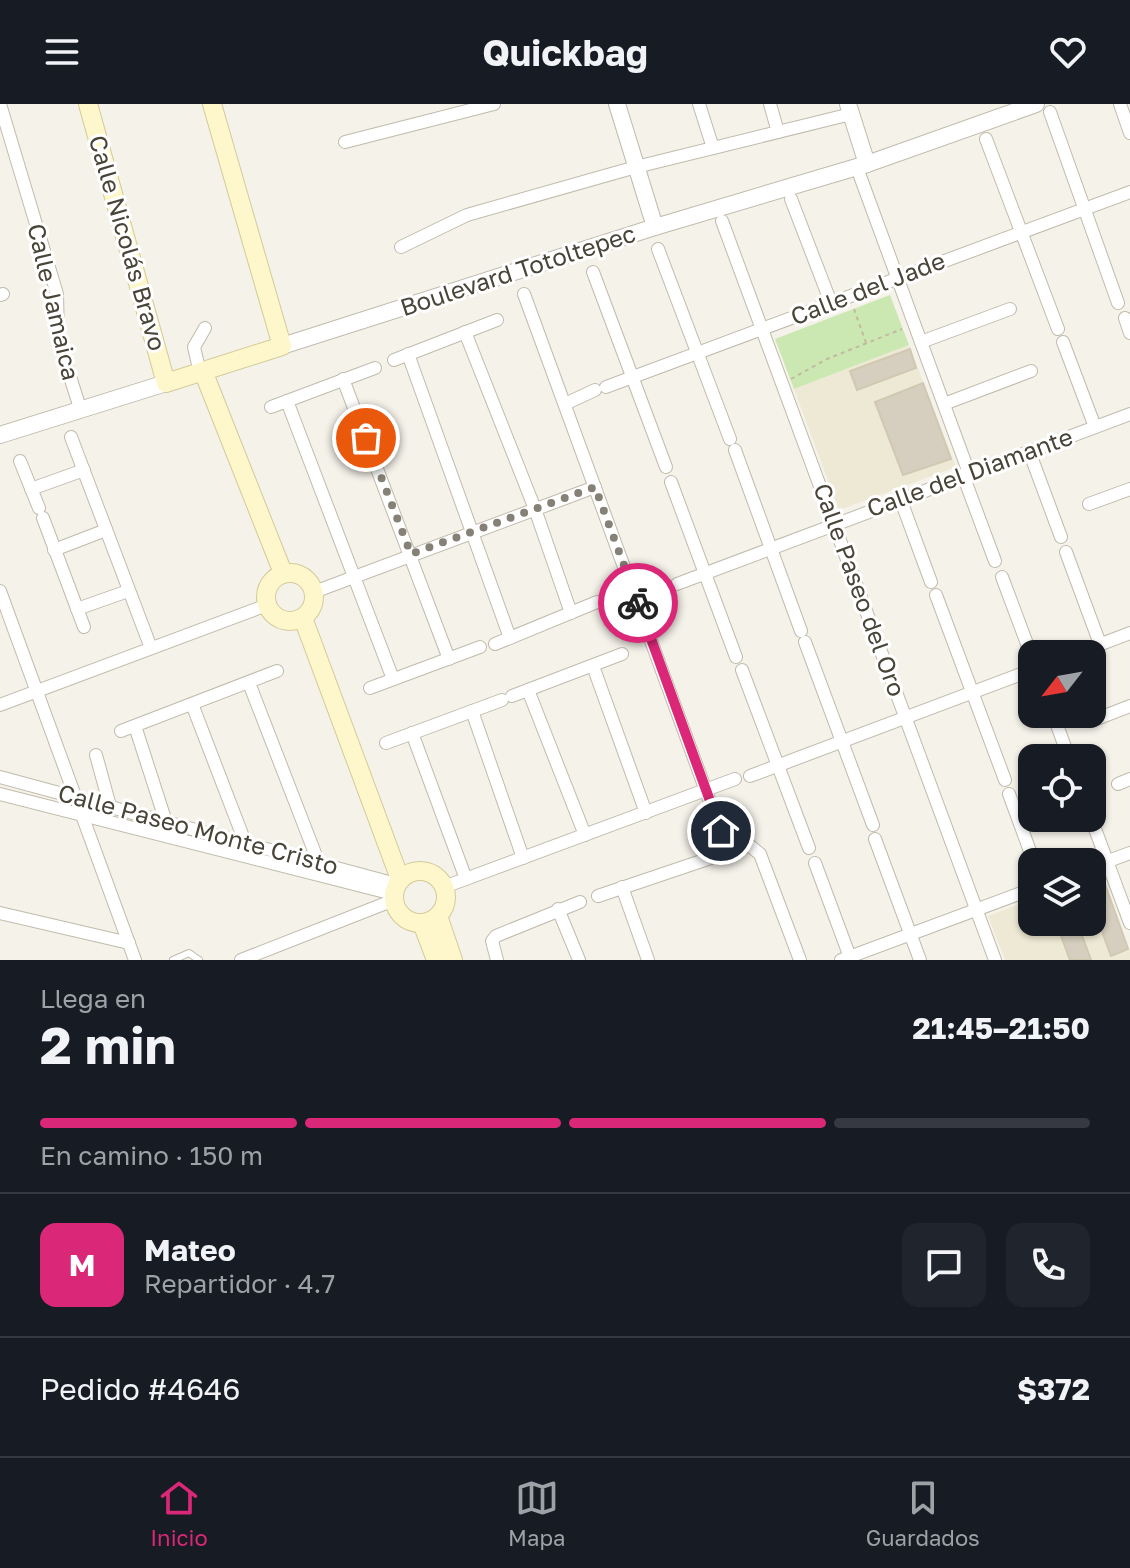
<!DOCTYPE html>
<html lang="es">
<meta charset="utf-8">
<style>
body{margin:0;font-family:"Golos Text",sans-serif;background:#20242c;color:#f1f3f6;height:100vh;display:flex;flex-direction:column;font-size:30px;white-space:nowrap}
*{box-sizing:border-box;margin:0}
p{font-size:26px;color:#9ea1a6}
.icon{flex:none;width:44px;height:44px;fill:none;stroke:currentColor;stroke-width:2;stroke-linecap:round;stroke-linejoin:round}
.map{position:relative;height:856px;overflow:hidden}
.panel{display:flex;flex-direction:column;background:#171b24;flex:1}
.panel>*{flex:none}
.needle{width:52px;rotate:239deg}
.buttons{position:absolute;left:1018px;top:536px;display:grid;gap:16px}
.buttons a{display:grid;place-items:center;width:88px;height:88px;border-radius:16px;background:#171b24;box-shadow:0 2px 6px #0004;font-size:40px}
.pin{position:absolute;display:grid;place-items:center;width:68px;height:68px;color:#fff;margin:-34px;border:4px solid #fff;border-radius:50%;box-shadow:0 2px 8px #0007}
.courier{position:absolute;display:grid;place-items:center;width:80px;height:80px;margin:-40px;border:6px solid #db2777;border-radius:50%;background:#fff;color:#222;box-shadow:0 2px 10px #0007}
.headline em{font-style:normal;font-weight:700}
.headline div{display:flex;flex-direction:column-reverse}
.headline{display:flex;align-items:center;justify-content:space-between;height:136px;padding:0 40px}
h1{font-size:52px;font-weight:700;line-height:60px}
.bar{display:grid;grid-template-columns:repeat(4,1fr);gap:12px 8px;align-content:center;height:96px;padding:0 40px}
.bar i{height:10px;border-radius:6px;background:#363941}
.bar .active{background:#db2777}
.bar p{grid-column:span 4}
.line{display:flex;align-items:center;gap:20px;padding:0 40px;border-top:2px solid #363941}
.line div{flex:1}
.round{display:grid;place-items:center;flex:none;width:84px;height:84px;border-radius:16px;background:#20242c}
header{display:flex;justify-content:space-between;align-items:center;height:104px;padding:0 40px;background:#171b24;font-size:36px;font-weight:700}
.menu{display:flex;justify-content:space-around;align-items:center;height:112px;border-top:2px solid #363941;background:#171b24;font-size:22px;color:#9ea1a6}
.menu a{display:grid;justify-items:center;gap:4px}
.menu .active{color:#db2777}
.map>svg:first-child{display:block}
</style>
<header><svg class="icon" aria-label="menu" viewBox="0 0 24 24"><path d="M4 6h16M4 12h16M4 18h16"/></svg>Quickbag<svg class="icon" aria-label="heart" viewBox="0 0 24 24"><path d="M12 20l-8-8c-3-5 5-10 8-4 3-6 11-1 8 4z"/></svg></header>
<div class="map">
<svg width="1130" height="856" viewBox="0 0 1130 856">
<rect width="100%" height="100%" fill="#f5f2ea"/>
<g fill="#ede9d4">
<path d="M909,241L956,363L839,406L794,285Z"/>
<path d="M1102,769L1130,847V856H1005L988,812L1032,795V818H1092V773Z"/>
</g>
<path fill="#cbe8b3" d="M890,191L909,241L794,285L775,235Z"/>
<g fill="#d6cfbf" stroke="#d1c8b2" stroke-width="2">
<path d="M910,245L916,264L857,286L850,267Z"/>
<path d="M923,279L951,355L903,371L875,298Z"/>
<path d="M1101,769L1128,845L1111,852L1092,800V772Z"/>
<path d="M1056,818H1077L1091,856H1070Z"/>
</g>
<g fill="none" stroke-linecap="round" stroke-linejoin="round">
<defs>
<path id="service" d="M173,856L189,849L199,856"/>
<g id="minor">
<path d="M0,0L57,190L58,235L80,304"/>
<path d="M699,0L713,44"/>
<path d="M770,0L778,28"/>
<path d="M1120,0L1130,29"/>
<path d="M1050,8L1118,199"/>
<path d="M986,35L1058,225"/>
<path d="M345,38L494,0"/>
<path d="M860,72L969,369"/>
<path d="M791,95L831,199"/>
<path d="M722,117L995,856"/>
<path d="M401,143L467,111L636,63L851,10"/>
<path d="M658,145L730,335"/>
<path d="M593,168L666,363"/>
<path d="M524,190L728,747"/>
<path d="M0,191L3,190"/>
<path d="M1125,214L1130,229"/>
<path d="M465,228L535,405L571,509"/>
<path d="M921,238L1010,205"/>
<path d="M1063,238L1095,323"/>
<path d="M408,250L510,534"/>
<path d="M394,256L497,216"/>
<path d="M200,269L194,243L205,224"/>
<path d="M343,275L449,555"/>
<path d="M606,283L1130,88"/>
<path d="M287,297L393,575"/>
<path d="M565,300L595,286"/>
<path d="M944,300L1031,267"/>
<path d="M271,303L375,264"/>
<path d="M71,333L151,544"/>
<path d="M735,346L801,527"/>
<path d="M1029,347L1061,433"/>
<path d="M20,357L39,404"/>
<path d="M963,371L995,457"/>
<path d="M671,378L736,553"/>
<path d="M31,385L84,366"/>
<path d="M900,394L931,478"/>
<path d="M1089,400L1130,385"/>
<path d="M43,414L84,523"/>
<path d="M54,446L106,426"/>
<path d="M1066,448L1100,540"/>
<path d="M1002,473L1032,553"/>
<path d="M677,480L1130,310"/>
<path d="M0,487L135,856"/>
<path d="M314,488L595,383"/>
<path d="M936,491L1005,676"/>
<path d="M636,493L664,483"/>
<path d="M77,505L128,487"/>
<path d="M805,538L873,721"/>
<path d="M495,540L597,498"/>
<path d="M1075,550L1130,529"/>
<path d="M593,562L646,709"/>
<path d="M742,566L809,744"/>
<path d="M249,579L318,757"/>
<path d="M370,584L480,543"/>
<path d="M528,586L585,731"/>
<path d="M512,592L622,550"/>
<path d="M192,600L245,738"/>
<path d="M0,601L267,501"/>
<path d="M472,607L523,754"/>
<path d="M1053,610L1069,654"/>
<path d="M1094,616L1130,602"/>
<path d="M135,622L166,718"/>
<path d="M121,627L277,567"/>
<path d="M412,629L466,775"/>
<path d="M386,639L502,596"/>
<path d="M96,651L110,702"/>
<path d="M750,672L1032,566"/>
<path d="M0,673L396,780"/>
<path d="M1118,680L1130,675"/>
<path d="M0,690L393,790"/>
<path d="M1009,690L1034,758"/>
<path d="M1091,714L1130,819"/>
<path d="M875,735L920,856"/>
<path d="M815,759L851,856"/>
<path d="M1092,763L1130,749"/>
<path d="M444,783L735,675"/>
<path d="M622,783L648,856"/>
<path d="M598,792L749,741L760,750L800,856"/>
<path d="M558,805L579,856"/>
<path d="M0,809L129,839"/>
<path d="M241,856L394,796"/>
<path d="M497,856L492,837L496,832L580,798"/>
<path d="M841,856L1032,785"/>
</g>
<g id="tertiary">
<path d="M617,0L655,123"/>
<path d="M848,0L867,60"/>
<path d="M282,242L655,123L867,60L1036,0"/>
<path d="M0,331L166,279"/>
</g>
<g id="secondary">
<path d="M88,0L166,279L282,242L212,0"/>
<path d="M203,267L283,469"/>
<circle cx="290" cy="493" r="24"/>
<path d="M303,514L400,775"/>
<circle cx="420" cy="793" r="26"/>
<path d="M438,812L453,856"/>
<path d="M422,819L436,856"/>
</g>
</defs>
<use href="#service" stroke="#c0bbac" stroke-width="8"/>
<use href="#minor" stroke="#c0bbac" stroke-width="14"/>
<use href="#tertiary" stroke="#c0bbac" stroke-width="18"/>
<use href="#secondary" stroke="#d4ca9a" stroke-width="20"/>
<g stroke="#c2b99e" stroke-width="2" stroke-dasharray="4 4" stroke-linecap="butt">
<path d="M854,205L866,239"/>
<path d="M791,275L827,255L902,225"/>
</g>
<use href="#service" stroke="#fff" stroke-width="6"/>
<use href="#minor" stroke="#fff" stroke-width="12"/>
<use href="#tertiary" stroke="#fff" stroke-width="16"/>
<use href="#secondary" stroke="#fef7cb" stroke-width="18"/>
</g>
<g fill="none" stroke-linecap="round" stroke-linejoin="round">
<path stroke="#858176" stroke-width="8" stroke-dasharray="0 14.4" d="M366,334L411,450L595,383L638,499"/>
<path stroke="#db2777" stroke-width="10" d="M638,499L721,727"/>
</g>
<g text-anchor="middle" stroke-width="6" stroke-linejoin="round" paint-order="stroke">
<g font-size="24" fill="#494438" stroke="#fff">
<text transform="translate(127 139) rotate(74)" y="8">Calle Nicolás Bravo</text>
<text transform="translate(518 167) rotate(-18)" y="8">Boulevard Totoltepec</text>
<text transform="translate(868 185) rotate(-21)" y="8">Calle del Jade</text>
<text transform="translate(53 198) rotate(77)" y="8">Calle Jamaica</text>
<text transform="translate(970 369) rotate(-20)" y="8">Calle del Diamante</text>
<text transform="translate(859 486) rotate(70)" y="8">Calle Paseo del Oro</text>
<text transform="translate(198 726) rotate(15)" y="8">Calle Paseo Monte Cristo</text>
</g>
</g>
</svg>
<div class="buttons">
<a><svg class="needle" viewBox="-14 -14 28 28"><path d="M0-13l5 13h-10z" fill="#e53935"/><path d="M0 13l5-13h-10z" fill="#9ea1a6"/></svg></a>
<a><svg class="icon" aria-label="locate" viewBox="0 0 24 24"><circle cx="12" cy="12" r="6"/><path d="M12 2v4M12 18v4M2 12h4M18 12h4"/></svg></a>
<a><svg class="icon" aria-label="layers" viewBox="0 0 24 24"><path d="M12 4l9 5-9 5-9-5zM3 14l9 5 9-5"/></svg></a>
</div>
<div class="pin" style="left:366px;top:334px;background:#ea580c"><svg class="icon" aria-label="bag" viewBox="0 0 24 24"><path d="M5 8h14l-1 12H6zM9 8a3 3 0 0 1 6 0"/></svg></div>
<div class="pin" style="left:721px;top:727px;background:#1f2937"><svg class="icon" aria-label="home" viewBox="0 0 24 24"><path d="M3 11l9-7 9 7M6 9v11h12V9"/></svg></div>
<div class="courier" style="left:638px;top:499px"><svg class="icon" aria-label="bike" viewBox="0 0 24 24"><circle cx="6" cy="16" r="4"/><circle cx="18" cy="16" r="4"/><path d="M6 16l4-8h5l3 8M10 8l3 8H6M13 5h3"/></svg></div>
</div>
<section class="panel">
<div class="headline"><div><h1>2 min</h1><p>Llega en</p></div><em>21:45–21:50</em></div>
<div class="bar"><i class="active"></i><i class="active"></i><i class="active"></i><i></i><p>En camino · 150 m</p></div>
<div class="line" style="height:144px"><b class="round" style="background:#db2777;color:#fff">M</b><div><b>Mateo</b><p>Repartidor · 4.7</p></div><a class="round"><svg class="icon" aria-label="chat" viewBox="0 0 24 24"><path d="M4 5h16v11H9l-5 4z"/></svg></a><a class="round"><svg class="icon" aria-label="phone" viewBox="0 0 24 24"><path d="M5 4h4l2 5-3 2q2 4 5 5l2-3 5 2v4C11 20 4 13 5 4z"/></svg></a></div>
<div class="line" style="height:104px"><div>Pedido #4646</div><b>$372</b></div>
</section>
<nav class="menu">
<a class="active"><svg class="icon" aria-label="home" viewBox="0 0 24 24"><path d="M3 11l9-7 9 7M6 9v11h12V9"/></svg>Inicio</a>
<a><svg class="icon" aria-label="map" viewBox="0 0 24 24"><path d="M3 6l6-2 6 2 6-2v14l-6 2-6-2-6 2zM9 4v14M15 6v14"/></svg>Mapa</a>
<a><svg class="icon" aria-label="saved" viewBox="0 0 24 24"><path d="M7 4h10v16l-5-4-5 4z"/></svg>Guardados</a>
</nav>
